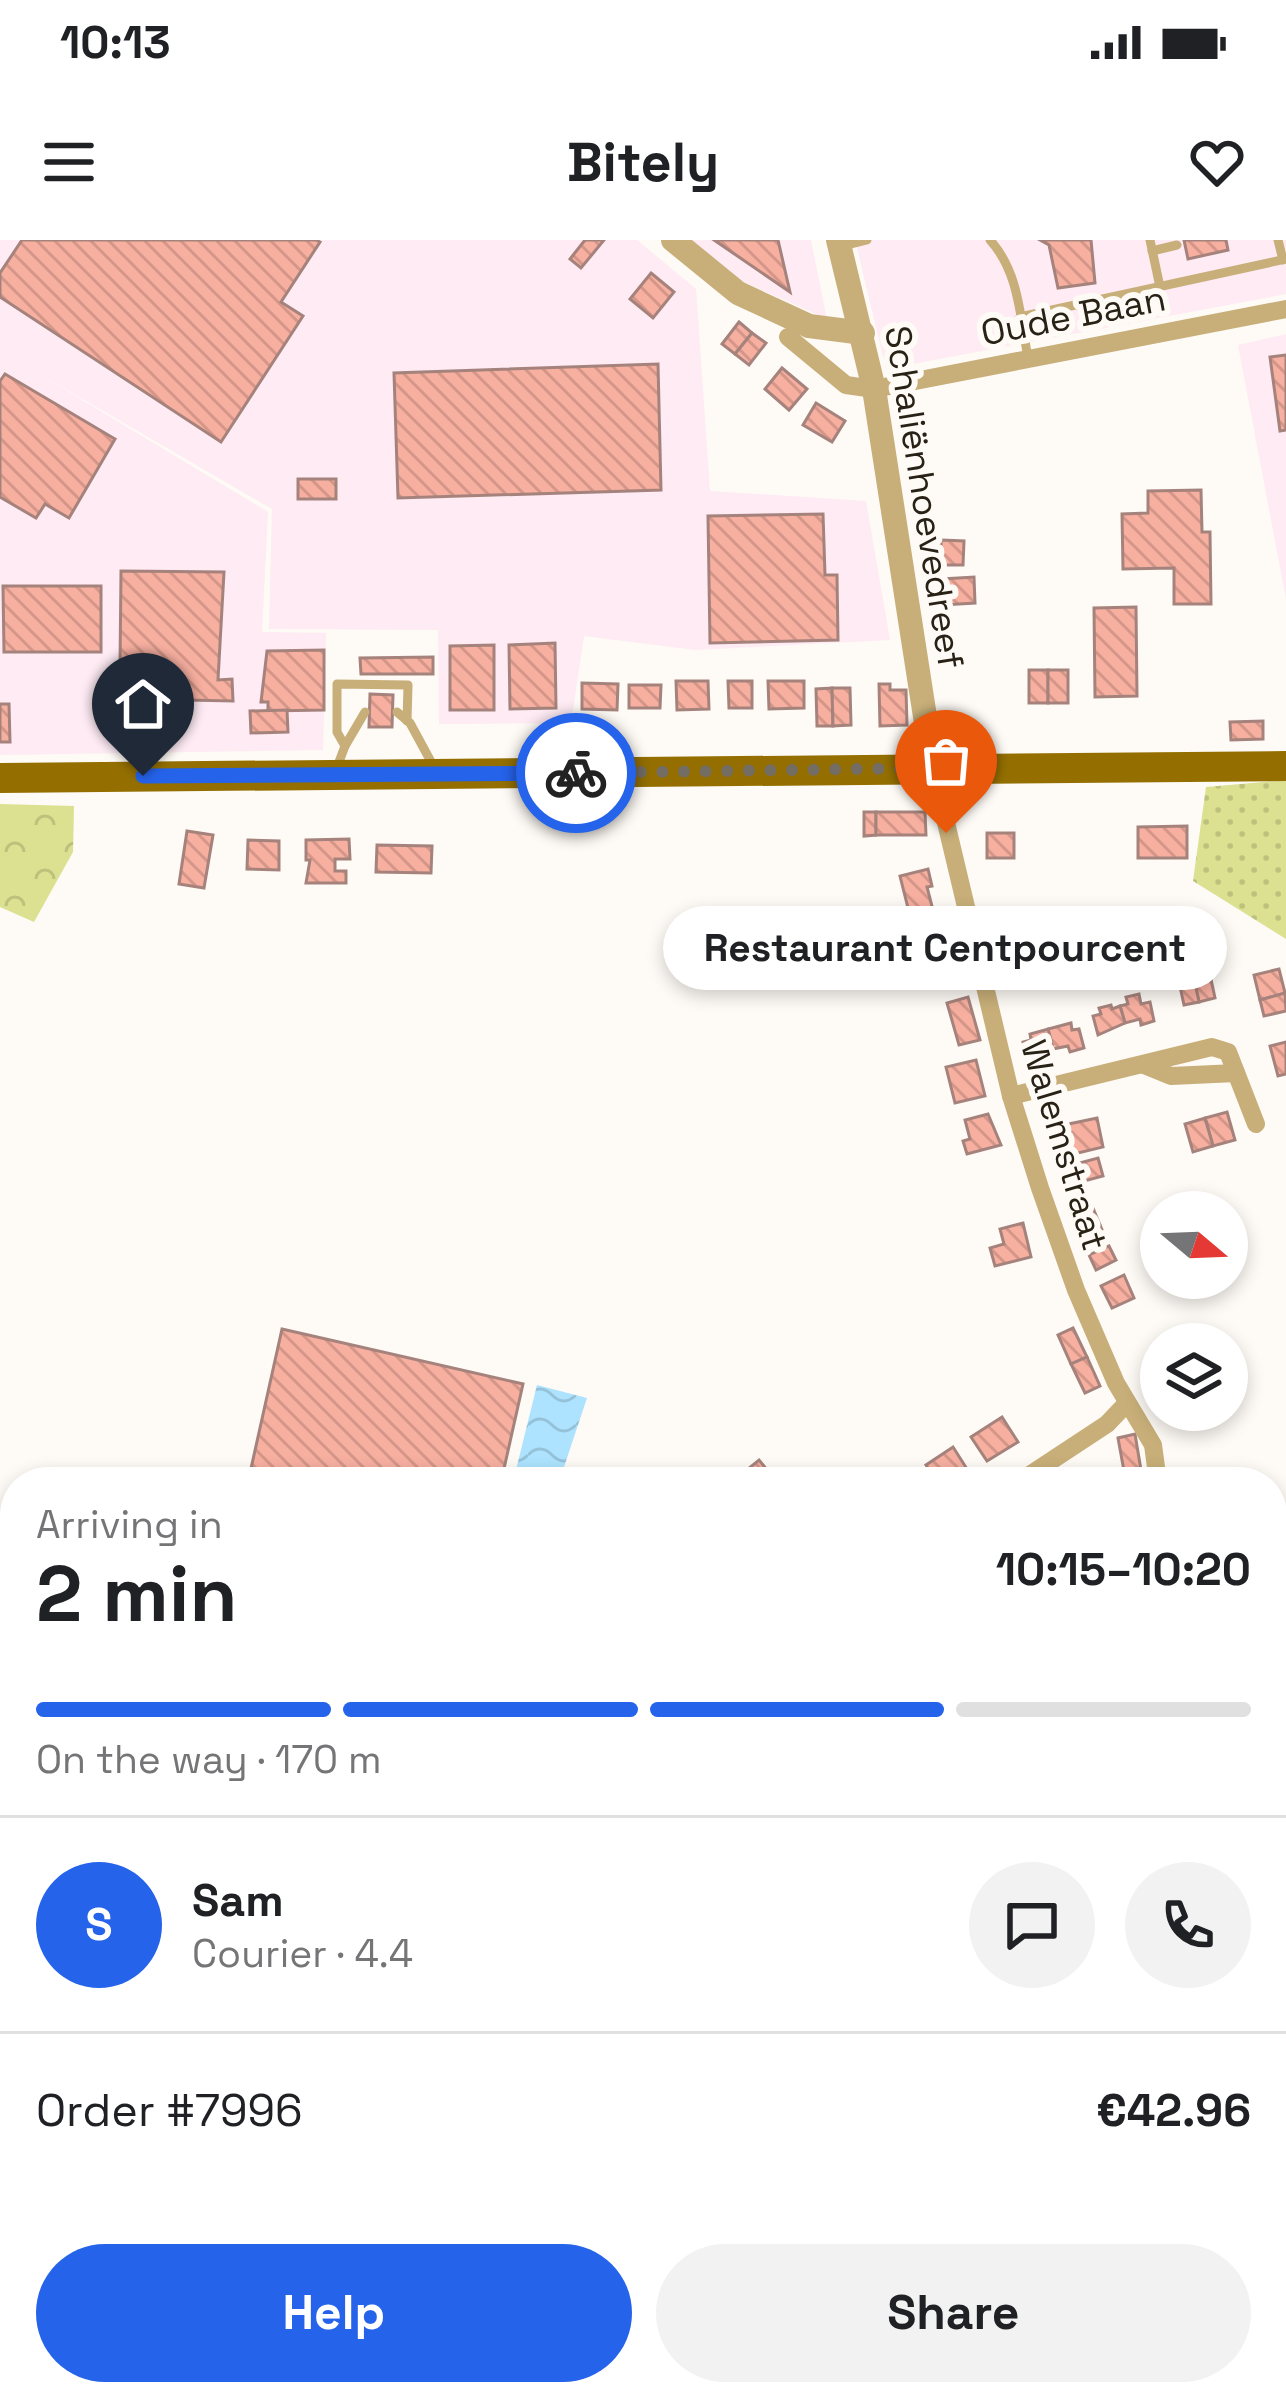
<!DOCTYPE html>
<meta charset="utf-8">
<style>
body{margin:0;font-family:"Space Grotesk",sans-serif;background:#f2f2f2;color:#202124;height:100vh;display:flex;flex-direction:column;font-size:45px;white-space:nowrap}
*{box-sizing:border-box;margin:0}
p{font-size:39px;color:#757577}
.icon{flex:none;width:66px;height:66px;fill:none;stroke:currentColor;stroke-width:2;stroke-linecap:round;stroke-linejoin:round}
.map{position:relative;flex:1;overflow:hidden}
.panel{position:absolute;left:0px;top:1227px;width:1287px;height:939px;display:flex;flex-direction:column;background:#fff;border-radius:48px 48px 0 0;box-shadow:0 6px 18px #0003}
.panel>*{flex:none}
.needle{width:78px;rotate:109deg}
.controls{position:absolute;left:1140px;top:951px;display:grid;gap:24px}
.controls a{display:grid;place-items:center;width:108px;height:108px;border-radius:50%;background:#fff;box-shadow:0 6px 18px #0003;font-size:60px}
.pin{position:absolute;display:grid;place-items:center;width:102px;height:102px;color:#fff;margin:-123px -51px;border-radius:50% 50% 50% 0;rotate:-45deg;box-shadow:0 0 12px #0007}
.pin .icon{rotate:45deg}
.courier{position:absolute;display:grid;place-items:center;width:120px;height:120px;margin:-60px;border:9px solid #2563eb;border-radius:50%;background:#fff;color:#222;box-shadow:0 3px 15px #0007}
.bubble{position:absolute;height:84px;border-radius:42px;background:#fff;box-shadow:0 6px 18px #0003;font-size:39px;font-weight:800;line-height:84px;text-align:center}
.head em{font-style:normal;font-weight:800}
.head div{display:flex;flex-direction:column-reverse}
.head{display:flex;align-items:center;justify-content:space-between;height:204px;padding:0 36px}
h1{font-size:78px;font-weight:800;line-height:90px}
.bar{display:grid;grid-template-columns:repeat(4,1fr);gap:18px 12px;align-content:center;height:144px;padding:0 36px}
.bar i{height:15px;border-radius:9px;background:#e0e0e0}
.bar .active{background:#2563eb}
.bar p{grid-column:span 4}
.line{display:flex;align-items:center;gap:30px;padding:0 36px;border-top:3px solid #e0e0e0}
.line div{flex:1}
.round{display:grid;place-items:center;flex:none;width:126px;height:126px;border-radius:63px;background:#f2f2f2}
.cta{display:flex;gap:24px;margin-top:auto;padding:24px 36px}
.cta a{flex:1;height:138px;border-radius:72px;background:#2563eb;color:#fff;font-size:48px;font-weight:800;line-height:138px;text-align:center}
.cta a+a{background:#f2f2f2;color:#202124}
.status{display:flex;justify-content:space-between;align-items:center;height:84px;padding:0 60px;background:#fff;direction:ltr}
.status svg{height:33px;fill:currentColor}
header{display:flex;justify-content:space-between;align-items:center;height:156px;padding:0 36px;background:#fff;font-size:54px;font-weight:800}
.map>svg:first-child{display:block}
</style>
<div class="status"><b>10:13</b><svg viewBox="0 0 49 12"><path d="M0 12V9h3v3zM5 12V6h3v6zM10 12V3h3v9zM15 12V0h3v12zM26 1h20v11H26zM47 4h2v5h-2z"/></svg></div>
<header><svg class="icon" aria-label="menu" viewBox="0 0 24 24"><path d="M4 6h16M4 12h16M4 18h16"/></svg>Bitely<svg class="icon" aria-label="heart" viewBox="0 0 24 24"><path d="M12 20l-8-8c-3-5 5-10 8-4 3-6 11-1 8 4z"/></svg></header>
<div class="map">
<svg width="1286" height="2165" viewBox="0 0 1286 2165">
<defs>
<pattern id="grass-dots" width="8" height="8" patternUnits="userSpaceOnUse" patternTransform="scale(3)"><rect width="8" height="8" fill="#dbe191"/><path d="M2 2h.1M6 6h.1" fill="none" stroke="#bcc17c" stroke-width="1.8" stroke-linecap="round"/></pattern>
<pattern id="forest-crowns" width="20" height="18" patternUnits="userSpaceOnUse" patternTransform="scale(3)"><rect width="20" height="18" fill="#dbe191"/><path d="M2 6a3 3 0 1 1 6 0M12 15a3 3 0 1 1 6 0" fill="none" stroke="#bcc17c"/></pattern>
<pattern id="water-waves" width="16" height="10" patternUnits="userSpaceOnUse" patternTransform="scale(3)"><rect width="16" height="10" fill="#ade3fe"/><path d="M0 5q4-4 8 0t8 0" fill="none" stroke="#95c2d9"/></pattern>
<pattern id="building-back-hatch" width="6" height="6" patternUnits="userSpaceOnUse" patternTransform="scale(3)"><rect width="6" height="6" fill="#f7afa0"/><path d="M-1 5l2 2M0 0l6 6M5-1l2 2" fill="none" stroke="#d49689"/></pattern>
</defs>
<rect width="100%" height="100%" fill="#fefaf5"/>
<g fill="#feebf4">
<path d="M0,0H637L696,49L710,251L866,261L890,400L696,410L584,396L571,483L439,484L438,390L269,389L272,269L36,132L268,272L262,392L326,393L323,510L0,515Z"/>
<path d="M683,0H811L827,79L721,32Z"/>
<path d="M855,0H1286V54L886,129Z"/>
<path d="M1286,94V359L1238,105Z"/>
</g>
<g fill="url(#grass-dots)">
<path d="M1286,540V699L1193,641L1206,547Z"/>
<path d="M0,1995L15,1996V2151H149L147,2165H0Z"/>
<path d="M403,2151H635L638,2165H403Z"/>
</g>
<g fill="url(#forest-crowns)">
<path d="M0,564L74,566L73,612L34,682L0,667Z"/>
<path d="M0,1815L15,1818V1996L0,1995Z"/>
<path d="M1279,2007L1286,2011V2131L1272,2130V2027Z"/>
<path d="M635,2151H1018L1015,2165H638Z"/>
</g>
<path fill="url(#water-waves)" d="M537,1145L587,1158L559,1242H513Z"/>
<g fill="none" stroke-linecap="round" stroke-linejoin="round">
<g stroke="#ade3fe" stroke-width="4.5">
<path d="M1272,1674L1286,1662"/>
<path d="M755,2165L760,2161L847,2151"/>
</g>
</g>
<g fill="url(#building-back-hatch)" stroke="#a5837c" stroke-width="3">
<path d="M22,0H316L320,2L281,62L303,76L221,202L0,57V33Z"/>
<path d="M585,0H604L581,28L570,19Z"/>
<path d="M714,0H778L790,52Z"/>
<path d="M1040,0H1091L1095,43L1058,48L1049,5Z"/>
<path d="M1184,0H1226L1228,10L1188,19Z"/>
<path d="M651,33L674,52L653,78L630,59Z"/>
<path d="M739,82L752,93L735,114L722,104Z"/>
<path d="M752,93L766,103L749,125L735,114Z"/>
<path d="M1286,115V190L1280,191L1270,117Z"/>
<path d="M658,124L661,250L398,258L394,133Z"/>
<path d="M782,128L807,149L789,170L765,149Z"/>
<path d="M5,134L115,199L69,278L45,264L36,278L0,257V141Z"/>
<path d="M816,163L845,181L832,202L803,185Z"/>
<rect x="298" y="239" width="38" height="20"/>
<path d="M1201,250L1202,292H1210L1211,364H1174V328L1123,329L1122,274L1148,273V251Z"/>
<path d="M823,274L825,335H837L838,400L710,403L708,276Z"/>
<path d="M941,300L964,301L963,325H941Z"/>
<path d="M121,331L224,332L218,440L232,439L233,461L186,460L185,471H150L126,451L120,427Z"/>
<path d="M974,337L975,363L943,365L942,339Z"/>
<path d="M3,346H101V412H4Z"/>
<path d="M1136,367L1137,456L1095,457L1094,368Z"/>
<path d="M555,403L556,468L510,469L509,405Z"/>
<path d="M494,405V470H450V406Z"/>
<path d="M324,410V470L268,471V462H261L267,411Z"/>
<path d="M433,417V434H361L360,418Z"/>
<rect x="1029" y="430" width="19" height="33"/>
<rect x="1048" y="430" width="20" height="33"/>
<path d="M676,441H708L709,469L677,470Z"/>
<path d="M728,441H752V468H729Z"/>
<path d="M768,441H804V468L769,469Z"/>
<path d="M582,443L618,444L617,470L582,469Z"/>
<path d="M879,444H890V450H906L907,485L880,486Z"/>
<path d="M629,445H661L660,468H629Z"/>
<path d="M832,448L833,486H817L816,449Z"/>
<path d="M832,448H850L851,485L833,486Z"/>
<path d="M370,454L393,455L392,487H369Z"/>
<path d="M0,464H9L10,502H0Z"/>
<path d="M287,470L288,492L251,493L250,471Z"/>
<path d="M1263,481V499L1231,500L1230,482Z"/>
<path d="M864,572H876V595L864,596Z"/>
<path d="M876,572H925L926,595H876Z"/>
<path d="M1187,586V618H1138V587Z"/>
<path d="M187,591L213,595L204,648L179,644Z"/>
<rect x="987" y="593" width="27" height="25"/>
<path d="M349,599L350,619H335V631H346V643H306L310,620H306V600Z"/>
<path d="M248,600L279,601V630L247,629Z"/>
<path d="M377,605L432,606L431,633L376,632Z"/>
<path d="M928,629L932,646L927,647L934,674L911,680L900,636Z"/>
<path d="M942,683L947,720L924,726L919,707L911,709L907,692Z"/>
<path d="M1279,729L1285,753L1260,760L1254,735Z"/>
<path d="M1209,730L1215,758L1199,762L1193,734Z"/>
<path d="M1193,734L1199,762L1184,765L1178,737Z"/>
<path d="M1285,753L1286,771L1264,776L1260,760Z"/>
<path d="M1139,754L1141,764L1150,762L1154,781L1141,785L1140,779L1125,783L1120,766L1128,764L1126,757Z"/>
<path d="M968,757L980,800L959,805L947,763Z"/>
<path d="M1111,765L1112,769L1120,766L1125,783L1098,795L1093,776L1101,774L1099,768Z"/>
<path d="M1071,783L1072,790L1079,789L1084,808L1070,812L1068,806L1053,809L1048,789Z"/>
<path d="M1048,789L1053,809L1036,814L1037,819L1028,822L1023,802L1031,800L1030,794Z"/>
<path d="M1286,802V834L1278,836L1270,806Z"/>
<path d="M976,820L985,856L955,863L946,827Z"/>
<path d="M1227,872L1235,900L1213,906L1205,878Z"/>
<path d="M988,874L1001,905L967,914L963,901L970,899L965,880Z"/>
<path d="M1097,878L1103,907L1070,915L1064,885Z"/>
<path d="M1205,878L1213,906L1193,912L1185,884Z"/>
<path d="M1098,918L1103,936L1077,943L1072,925Z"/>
<path d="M1093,968L1100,985L1079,994L1072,977Z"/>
<path d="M1023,983L1031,1017L995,1026L990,1008L1004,1004L1000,989Z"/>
<path d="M1100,985L1107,1001L1086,1010L1079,994Z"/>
<path d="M1109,1006L1116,1020L1096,1030L1089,1015Z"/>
<path d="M1124,1035L1134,1058L1112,1068L1101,1046Z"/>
<path d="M1073,1088L1087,1117L1071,1124L1058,1095Z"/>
<path d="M282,1089L523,1144L501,1242H248Z"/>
<path d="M1087,1117L1100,1146L1085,1153L1071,1124Z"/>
<path d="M1002,1177L1018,1202L987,1221L971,1197Z"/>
<path d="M1135,1194L1143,1242H1126L1118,1198Z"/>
<path d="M953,1207L967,1229L948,1242H937L926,1225Z"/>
<path d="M759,1220L772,1236L764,1242H732Z"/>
<path d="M1286,1693V1721L1273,1733L1272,1705Z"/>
<rect x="1040" y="2151" width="24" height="14"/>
<path d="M207,2152L239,2157L238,2165H205Z"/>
</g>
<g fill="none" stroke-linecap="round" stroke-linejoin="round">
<g stroke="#9f9992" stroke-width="3" stroke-dasharray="6 9" stroke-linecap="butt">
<path d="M0,1360L15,1363"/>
<path d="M1010,2165L1013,2151"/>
</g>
<g stroke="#c8af79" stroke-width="9">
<path d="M990,0C1019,32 1020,76 1028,118"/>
<path d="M1150,0L1160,47"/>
<path d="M1278,0L1283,20"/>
<path d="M843,6L867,0"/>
<path d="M1152,11L1177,5"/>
<path d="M1020,77L1286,19"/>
<path d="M397,472L410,483L435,529"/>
<path d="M345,506L337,492V444L408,445L407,481"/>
<path d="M336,530L345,506L365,472"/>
</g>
<g stroke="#c8af79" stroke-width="18">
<path d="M788,97L846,145L874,149L1286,69"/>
<path d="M933,528L1011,856L1040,948L1076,1050L1116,1143L1153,1205L1158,1242"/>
<path d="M1144,825L1171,836L1236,833"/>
<path d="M1011,856L1212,807L1228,812L1256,884"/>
<path d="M1019,1242L1107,1184L1127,1163"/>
<path d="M1272,1850L1286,1856"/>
<path d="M262,2165L265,2151"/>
<path d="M1104,2165L1106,2151"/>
</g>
<g stroke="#c8af79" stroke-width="24">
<path d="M673,0L738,53L809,86L863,93"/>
<path d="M838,0L874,149L933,528"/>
</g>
<path stroke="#946f00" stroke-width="30" d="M0,538L1286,526"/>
</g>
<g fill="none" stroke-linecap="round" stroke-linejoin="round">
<path stroke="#736d64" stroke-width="12" stroke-dasharray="0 21.6" d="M576,533L933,528L946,593"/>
<path stroke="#2563eb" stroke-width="15" d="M143,536L576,533"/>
</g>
<g text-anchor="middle" stroke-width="12" stroke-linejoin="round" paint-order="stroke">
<g font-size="36" fill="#282116" stroke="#fefaf5">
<text transform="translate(1073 75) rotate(-11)" y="13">Oude Baan</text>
<text transform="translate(925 257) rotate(81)" y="13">Schaliënhoevedreef</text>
<text transform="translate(1065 905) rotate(73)" y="13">Walemstraat</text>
</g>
</g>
</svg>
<div class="controls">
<a><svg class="needle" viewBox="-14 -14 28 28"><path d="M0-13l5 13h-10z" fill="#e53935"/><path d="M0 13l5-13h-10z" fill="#757577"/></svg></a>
<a><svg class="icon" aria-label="layers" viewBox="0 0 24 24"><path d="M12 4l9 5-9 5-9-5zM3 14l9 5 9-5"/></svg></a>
</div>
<div class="pin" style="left:946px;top:593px;background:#ea580c"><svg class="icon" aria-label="bag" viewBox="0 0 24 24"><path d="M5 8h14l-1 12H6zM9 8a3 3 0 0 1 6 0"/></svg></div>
<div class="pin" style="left:143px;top:536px;background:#1f2937"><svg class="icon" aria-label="home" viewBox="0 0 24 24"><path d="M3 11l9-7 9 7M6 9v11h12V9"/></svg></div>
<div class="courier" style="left:576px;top:533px"><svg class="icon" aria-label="bike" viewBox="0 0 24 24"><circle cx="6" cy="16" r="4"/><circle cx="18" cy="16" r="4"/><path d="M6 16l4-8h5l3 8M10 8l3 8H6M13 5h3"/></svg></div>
<div class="bubble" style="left:663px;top:666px;width:564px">Restaurant Centpourcent</div>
<section class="panel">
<div class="head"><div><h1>2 min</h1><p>Arriving in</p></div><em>10:15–10:20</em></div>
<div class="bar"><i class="active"></i><i class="active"></i><i class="active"></i><i></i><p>On the way · 170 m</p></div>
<div class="line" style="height:216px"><b class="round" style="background:#2563eb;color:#fff">S</b><div><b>Sam</b><p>Courier · 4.4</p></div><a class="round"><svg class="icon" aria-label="chat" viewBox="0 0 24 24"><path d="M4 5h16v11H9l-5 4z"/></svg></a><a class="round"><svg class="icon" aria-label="phone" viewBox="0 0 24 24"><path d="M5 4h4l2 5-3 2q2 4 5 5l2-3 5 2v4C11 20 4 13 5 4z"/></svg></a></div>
<div class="line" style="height:156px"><div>Order #7996</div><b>€42.96</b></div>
<div class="cta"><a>Help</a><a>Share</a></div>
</section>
</div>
